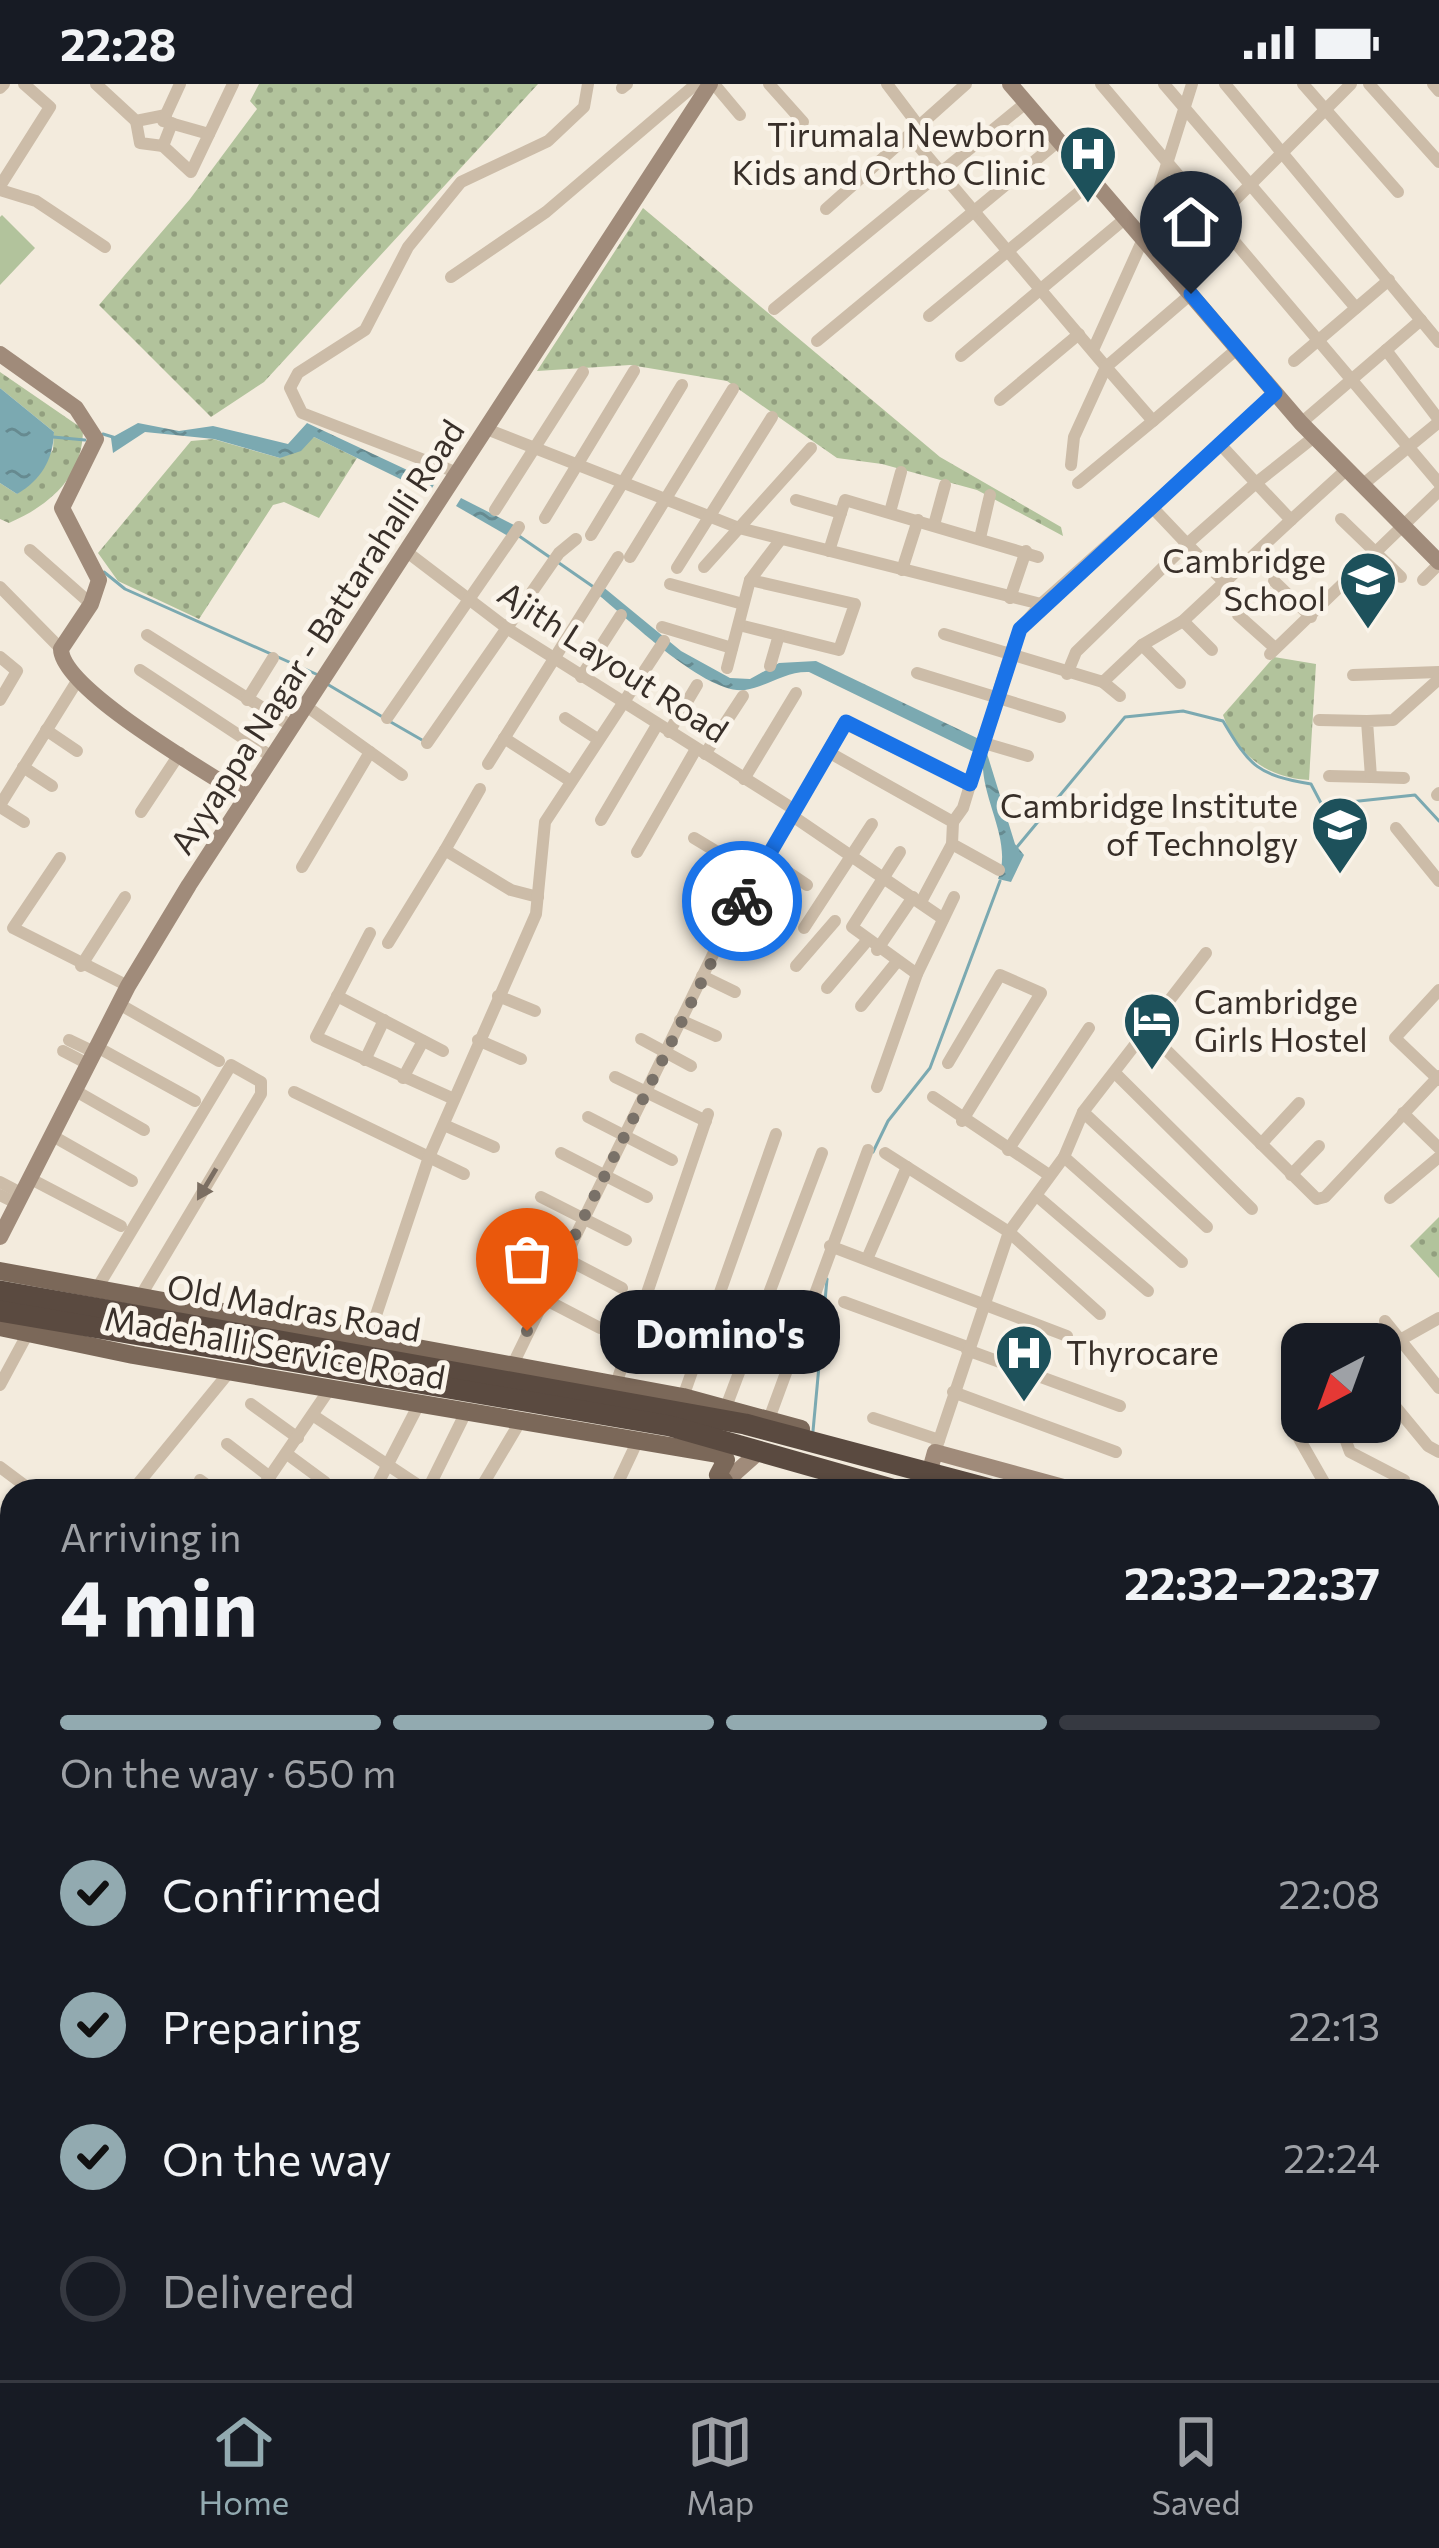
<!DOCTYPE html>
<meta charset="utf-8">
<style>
body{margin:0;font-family:Commissioner,sans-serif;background:#242831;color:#f1f3f6;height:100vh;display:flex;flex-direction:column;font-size:45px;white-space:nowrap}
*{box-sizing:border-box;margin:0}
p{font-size:39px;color:#9ea1a6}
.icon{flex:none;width:66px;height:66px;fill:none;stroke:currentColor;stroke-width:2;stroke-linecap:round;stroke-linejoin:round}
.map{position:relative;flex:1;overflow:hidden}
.sheet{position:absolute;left:0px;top:1395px;width:1440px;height:903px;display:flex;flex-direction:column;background:#171b24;border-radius:36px 36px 0 0;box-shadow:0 3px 9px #0004}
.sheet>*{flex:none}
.needle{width:78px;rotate:221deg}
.controls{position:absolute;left:1281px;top:1239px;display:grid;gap:24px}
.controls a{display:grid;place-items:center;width:120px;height:120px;border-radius:24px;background:#171b24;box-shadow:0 3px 9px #0004;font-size:60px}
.pin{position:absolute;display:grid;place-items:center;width:102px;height:102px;color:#fff;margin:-123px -51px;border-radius:50% 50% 50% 0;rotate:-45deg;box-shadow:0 0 12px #0007}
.pin .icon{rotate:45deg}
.courier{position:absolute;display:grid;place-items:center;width:120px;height:120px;margin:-60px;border:9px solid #1a73e8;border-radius:50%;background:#fff;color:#222;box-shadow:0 3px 15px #0007}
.bubble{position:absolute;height:84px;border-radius:36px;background:#171b24;box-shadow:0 3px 9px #0004;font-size:39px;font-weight:700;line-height:84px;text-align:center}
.headline em{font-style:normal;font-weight:700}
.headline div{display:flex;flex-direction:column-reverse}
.headline{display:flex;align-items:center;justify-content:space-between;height:204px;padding:0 60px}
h1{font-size:78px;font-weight:700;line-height:90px}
.bar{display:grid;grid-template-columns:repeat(4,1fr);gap:18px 12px;align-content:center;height:144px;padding:0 60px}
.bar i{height:15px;border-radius:9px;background:#363941}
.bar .selected{background:#92aab0}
.bar p{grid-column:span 4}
ol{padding:0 60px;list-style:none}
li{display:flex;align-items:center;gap:36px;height:132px}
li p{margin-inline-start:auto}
li .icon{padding:12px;border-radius:50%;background:#92aab0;color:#111;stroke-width:4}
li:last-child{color:#9ea1a6}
li i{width:66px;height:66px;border:6px solid #363941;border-radius:50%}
.status{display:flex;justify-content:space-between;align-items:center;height:84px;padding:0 60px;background:#171b24;direction:ltr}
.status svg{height:33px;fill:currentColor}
.dock{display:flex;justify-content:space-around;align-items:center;height:168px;border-top:3px solid #363941;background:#171b24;font-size:33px;color:#9ea1a6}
.dock a{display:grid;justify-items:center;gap:6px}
.dock .selected{color:#92aab0}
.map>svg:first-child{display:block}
</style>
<div class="status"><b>22:28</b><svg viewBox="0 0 49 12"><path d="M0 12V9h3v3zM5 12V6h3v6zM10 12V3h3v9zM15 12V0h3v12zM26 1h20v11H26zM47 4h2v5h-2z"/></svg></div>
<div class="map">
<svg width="1439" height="2296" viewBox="0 0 1439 2296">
<defs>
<pattern id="grass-dots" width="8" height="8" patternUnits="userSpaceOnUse" patternTransform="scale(3)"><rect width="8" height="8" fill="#b2c39c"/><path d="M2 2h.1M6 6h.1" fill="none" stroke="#929f7f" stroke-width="1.8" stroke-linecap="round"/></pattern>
<pattern id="water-ripples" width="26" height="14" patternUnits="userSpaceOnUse" patternTransform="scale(3)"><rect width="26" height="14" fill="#7ba9b1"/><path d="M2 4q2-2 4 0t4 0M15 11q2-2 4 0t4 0" fill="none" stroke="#668a90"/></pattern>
</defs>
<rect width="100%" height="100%" fill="#f3ebdd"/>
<g fill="url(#grass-dots)">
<path d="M259,0H538L264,298L211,333L99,221L190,115L257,25L250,17Z"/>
<path d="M643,124L940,373L1061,443L1063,452L977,406L882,380L837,374L727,297L630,281L537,287Z"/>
<path d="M0,288L83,345C83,393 50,421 9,439L0,435V399L17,410L53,366L54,348L0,304Z"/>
<path d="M314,353L357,374L319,434L284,418L273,421L199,535L118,497L98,469L191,357L213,355L280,374Z"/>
<path d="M1274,573L1316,580L1309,696C1268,694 1236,671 1223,631Z"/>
<path d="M1439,1133V1194L1410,1162Z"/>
</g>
<path fill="#b2c39c" d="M2,131L35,164L0,201V133Z"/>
<g fill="url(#water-ripples)">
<path d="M0,304L54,348C53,376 41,396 17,410L0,399Z"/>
<path d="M138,339L179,347L213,342L288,360L307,339L435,399L429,409L314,353L301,367L280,374L214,355L145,348L113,369L111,354Z"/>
<path d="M461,414L516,442L508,452L456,422Z"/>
<path d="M602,502L681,567L730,594L750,595L779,579L816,577L979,655L976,669L809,588C785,587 767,603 745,606C705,611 628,534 596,509Z"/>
<path d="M985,663L1015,760L1024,771L1011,798L998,795C1015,753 973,706 985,663Z"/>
<path d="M1439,1551V1763L1428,1769V1553Z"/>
<path d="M1439,1804V1890L1431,1891L1428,1808Z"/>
<path d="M1428,1928L1439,1930V2056L1428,2046Z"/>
</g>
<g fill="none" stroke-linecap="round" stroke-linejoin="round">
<g stroke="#7ba9b1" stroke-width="3">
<path d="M103,350L116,354"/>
<path d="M53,353L85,356"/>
<path d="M519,452L551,474"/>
<path d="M559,479L595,504"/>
<path d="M104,488L125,505L316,590"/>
<path d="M327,600L381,632"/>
<path d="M389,637L422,656"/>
<path d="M1017,763L1125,633L1183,627L1223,637C1250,683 1258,691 1311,700L1322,721L1415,711L1439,737"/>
<path d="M873,1068L888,1037L930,984L1000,797"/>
<path d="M813,1347L827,1195"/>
</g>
<g stroke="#ccbca8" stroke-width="12">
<path d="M96,0L136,37L166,31"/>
<path d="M180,0L163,37L209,50"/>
<path d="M714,0L740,31"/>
<path d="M769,0L803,38"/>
<path d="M887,0L918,41"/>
<path d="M1101,0L1439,399"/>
<path d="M1164,0L1356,224"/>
<path d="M1225,0L1439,258"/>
<path d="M1303,0L1398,108"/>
<path d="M1369,0L1439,78"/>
<path d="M1433,0L1439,7"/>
<path d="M0,4L4,0"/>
<path d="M622,4L627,0"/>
<path d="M136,37L140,59L163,62"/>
<path d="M172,39L163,62L191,88L233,0"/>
<path d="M911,53L1106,283L1074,353L1071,381"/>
<path d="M0,102L50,23L24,0"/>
<path d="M0,106L36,117L105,163"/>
<path d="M826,125L966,0"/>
<path d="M1169,182L1351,0"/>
<path d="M451,193L546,128L696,0"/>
<path d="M1191,210L1106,283L1153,337L1237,265"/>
<path d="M774,225L1027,18"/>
<path d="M929,232L1094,96"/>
<path d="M817,257L1060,56"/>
<path d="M1093,266L1144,153L1192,0"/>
<path d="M1386,266L1439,336"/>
<path d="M961,272L1127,133"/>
<path d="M1294,277L1389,196"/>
<path d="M1000,316L1079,250"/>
<path d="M1301,339L1421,236"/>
<path d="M489,346L739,444L1041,520L1020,545L1010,570L944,550"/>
<path d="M1219,359L1256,399L1314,353"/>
<path d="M458,389L302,329L290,304L298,289L365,246L408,163L461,98L548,57L584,23L588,0"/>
<path d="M1078,399L1153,337"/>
<path d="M1361,402L1439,338"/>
<path d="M796,416L841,429"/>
<path d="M1151,422L1275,309"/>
<path d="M495,426L583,288"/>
<path d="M890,428L901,388"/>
<path d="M545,434L634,287"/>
<path d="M1341,435L1401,493"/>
<path d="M1291,436L1346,386"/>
<path d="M934,441L945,401"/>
<path d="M591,451L682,301"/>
<path d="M980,454L990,411"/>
<path d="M30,466L91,520"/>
<path d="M829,467L845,416L1038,473"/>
<path d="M407,468L508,545L795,726"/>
<path d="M630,473L733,305"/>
<path d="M704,483L811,364"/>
<path d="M677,484L772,333"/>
<path d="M902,486L918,436"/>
<path d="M1423,496L1439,480"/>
<path d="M1274,497L1311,533"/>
<path d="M670,500L743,520"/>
<path d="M0,503L61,565"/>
<path d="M1010,514L1026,467"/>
<path d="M1238,531L1275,564"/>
<path d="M1183,537L1212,566"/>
<path d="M739,541L839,566L855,520L750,496"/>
<path d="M662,543L732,564"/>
<path d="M147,551L293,643"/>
<path d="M1142,561L1180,599"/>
<path d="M1270,570L1439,407"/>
<path d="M0,573L17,587L0,616"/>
<path d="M770,582L779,551"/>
<path d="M727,584L750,496L781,455"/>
<path d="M140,586L272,673"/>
<path d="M917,589L1060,633"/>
<path d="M1067,590L1076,568L1187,460L1224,498"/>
<path d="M1353,591L1439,588"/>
<path d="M581,593L621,531"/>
<path d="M1103,598L1120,612"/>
<path d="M247,616L273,574"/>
<path d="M306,622L402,691"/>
<path d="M387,634L519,443"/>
<path d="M565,634L596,654"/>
<path d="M1319,636L1367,637"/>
<path d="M46,646L77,667"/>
<path d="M669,648L697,601"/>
<path d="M504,654L569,696"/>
<path d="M427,659L559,469L576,455"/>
<path d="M984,659L1028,672"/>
<path d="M830,669L953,738L952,760L999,786"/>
<path d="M705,670L743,612"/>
<path d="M488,680L618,473"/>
<path d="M23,683L52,702"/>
<path d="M1329,692L1371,693L1367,637L1393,636L1439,595"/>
<path d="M1371,693L1404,694"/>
<path d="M744,695L796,609"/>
<path d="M1437,711L1439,709"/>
<path d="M0,721L79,594"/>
<path d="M0,723L24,738"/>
<path d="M141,728L180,669"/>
<path d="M791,731L942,834"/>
<path d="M601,736L657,641"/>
<path d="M953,738L963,724L1010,570L1103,598L1142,561L1183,537L1291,436L1256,399L1187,460L1151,422L1041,520"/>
<path d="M1396,744L1439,797"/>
<path d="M694,754L757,792"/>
<path d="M445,766L480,705"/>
<path d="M637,768L696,665"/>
<path d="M900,768L852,843L917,890"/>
<path d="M60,774L13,844L128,902"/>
<path d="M767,774L807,801"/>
<path d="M302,783L370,668"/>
<path d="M744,815L784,842"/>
<path d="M921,818L952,760"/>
<path d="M701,839L756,868"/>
<path d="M804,844L872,740"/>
<path d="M370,849L316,953L454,1015"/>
<path d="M388,859L445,766L511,806L538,813"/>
<path d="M877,866L913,813"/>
<path d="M81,882L125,813"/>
<path d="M796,882L835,837"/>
<path d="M702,892L735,908"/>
<path d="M827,904L866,858"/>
<path d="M1439,906L1395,954L1439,996"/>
<path d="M337,912L443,967"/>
<path d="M498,912L535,927"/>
<path d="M119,920L219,977"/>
<path d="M861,922L895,880"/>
<path d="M680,936L716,952"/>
<path d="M1149,949L1317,1115L1325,1113L1439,992"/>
<path d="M641,955L691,982"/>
<path d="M69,956L94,968"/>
<path d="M478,956L521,975"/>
<path d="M97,963L195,1017"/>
<path d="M63,967L88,980"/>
<path d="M365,976L384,936"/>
<path d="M948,979L1000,891L1041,909L962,1037"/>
<path d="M1115,989L1252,1125"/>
<path d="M615,993L706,1037"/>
<path d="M403,994L423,957"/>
<path d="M877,1003L917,890L954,813"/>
<path d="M74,1006L144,1046"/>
<path d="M294,1008L464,1090"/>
<path d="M933,1013L1049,1091"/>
<path d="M1083,1028L1207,1143"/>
<path d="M1403,1029L1439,1064"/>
<path d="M588,1033L672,1076"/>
<path d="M444,1041L494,1063"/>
<path d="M51,1051L132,1097"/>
<path d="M1261,1060L1299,1019"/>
<path d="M1008,1066L1089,944"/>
<path d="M561,1069L647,1113"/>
<path d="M885,1069L1009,1148L1100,1230"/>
<path d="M1064,1073L1182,1178"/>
<path d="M1291,1091L1319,1062"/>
<path d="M29,1094L121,1142"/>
<path d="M0,1098L21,1109"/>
<path d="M0,1111L16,1119"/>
<path d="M541,1113L626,1156"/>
<path d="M1038,1113L1148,1207"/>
<path d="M1390,1114L1439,1073"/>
<path d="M528,1155L622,1204"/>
<path d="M830,1162L1067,1252"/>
<path d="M867,1175L907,1083"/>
<path d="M502,1193L600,1244"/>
<path d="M96,1206L231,981L261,998V1010L140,1213"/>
<path d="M844,1218L967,1263"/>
<path d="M1385,1237L1439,1304"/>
<path d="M368,1255L429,1073L536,830L545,738L664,557"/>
<path d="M1400,1256L1439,1234"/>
<path d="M1343,1258L1344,1260"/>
<path d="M967,1266L1120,1322"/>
<path d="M513,1280L723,850L844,639L970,700"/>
<path d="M616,1300L708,1030"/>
<path d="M0,1301L28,1249"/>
<path d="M1380,1304L1428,1362L1439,1368"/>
<path d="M953,1308L1116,1368"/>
<path d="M1302,1310L1289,1337L1329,1407"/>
<path d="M683,1313L776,1050"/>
<path d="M251,1320L298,1354"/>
<path d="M726,1323L822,1069"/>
<path d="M314,1332L427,1407"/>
<path d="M873,1334L939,1356"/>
<path d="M769,1335L868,1066"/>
<path d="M1339,1338L1350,1368L1404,1396L1402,1407"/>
<path d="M227,1360L270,1393"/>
<path d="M935,1368L1009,1148L1064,1073L1083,1028L1206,869"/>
<path d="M287,1370L325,1398L319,1407"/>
<path d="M0,1383L32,1407"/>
<path d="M200,1396L215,1407"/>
<path d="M725,1397L769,1407"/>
<path d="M512,1406L513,1407"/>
<path d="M73,1407L89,1403"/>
<path d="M132,1407L231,1286"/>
<path d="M260,1407L331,1303"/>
<path d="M374,1407L419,1320"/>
<path d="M427,1407L466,1328"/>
<path d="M479,1407L520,1338"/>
<path d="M614,1407L638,1356"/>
<path d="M1428,1434L1439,1432"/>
<path d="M0,1498L12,1483"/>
<path d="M0,1516L12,1527"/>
<path d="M0,1581L12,1594"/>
<path d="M0,1633L12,1646"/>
<path d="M1428,2156L1430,2155"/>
<path d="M0,2208L12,2223"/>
<path d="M1428,2215L1439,2208"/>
<path d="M1431,2273L1439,2284"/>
<path d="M62,2286L71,2296"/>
<path d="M1132,2286L1141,2296"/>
<path d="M1181,2286L1190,2296"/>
<path d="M1348,2286L1354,2296"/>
<path d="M1313,2289L1317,2286"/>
<path d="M0,2294L2,2296"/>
<path d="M1158,2296L1170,2286"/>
<path d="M1394,2296L1410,2286"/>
</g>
<g stroke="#a08b7a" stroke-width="16">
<path d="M1010,0L1301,339L1439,478"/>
<path d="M0,270L76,324L96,355L62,424L99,496L91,520L61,565C62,606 209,689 245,713"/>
<path d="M0,1153L128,902L189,801L710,0"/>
<path d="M930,1386L935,1368L1078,1407"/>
<path d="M715,1407L761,1366"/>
<path d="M1428,1451L1439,1450"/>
<path d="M0,1788L12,1778"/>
<path d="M678,2286L685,2296"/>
</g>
<g stroke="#7b6859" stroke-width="18">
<path d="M0,1187L683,1313L801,1345"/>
<path d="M0,1243L133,1271L717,1370L726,1376L718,1391L724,1397"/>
</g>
<g stroke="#5a4a40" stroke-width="21">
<path d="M0,1207L745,1340L997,1407"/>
<path d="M0,1227L670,1342L899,1407"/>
<path d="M1428,1473L1439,1472"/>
<path d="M1428,1503L1439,1502"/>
</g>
</g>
<defs><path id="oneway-solid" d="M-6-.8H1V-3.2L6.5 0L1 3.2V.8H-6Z" transform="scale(3)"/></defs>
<use fill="#7b6e62" href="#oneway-solid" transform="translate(207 1100) rotate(121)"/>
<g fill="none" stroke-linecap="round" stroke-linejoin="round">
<path stroke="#797168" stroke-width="12" stroke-dasharray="0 21.6" d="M527,1247L742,817"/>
<path stroke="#1a73e8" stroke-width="15" d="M742,817L846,638L970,700L1020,545L1275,309L1191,210"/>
</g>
<defs>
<symbol id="hospital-pin" viewBox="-11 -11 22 30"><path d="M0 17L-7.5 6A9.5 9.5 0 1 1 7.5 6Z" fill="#1d515b" stroke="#faf4ea"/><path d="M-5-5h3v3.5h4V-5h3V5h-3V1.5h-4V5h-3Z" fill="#fff"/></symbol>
<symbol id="school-pin" viewBox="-11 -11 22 30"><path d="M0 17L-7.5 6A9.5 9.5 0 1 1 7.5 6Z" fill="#1d515b" stroke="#faf4ea"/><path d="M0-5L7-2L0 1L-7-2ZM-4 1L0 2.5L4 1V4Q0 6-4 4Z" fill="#fff"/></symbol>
<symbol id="university-pin" viewBox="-11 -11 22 30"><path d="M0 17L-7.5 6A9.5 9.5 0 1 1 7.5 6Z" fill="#1d515b" stroke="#faf4ea"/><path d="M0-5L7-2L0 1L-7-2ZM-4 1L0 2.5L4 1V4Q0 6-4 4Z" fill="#fff"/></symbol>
<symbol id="hotel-pin" viewBox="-11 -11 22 30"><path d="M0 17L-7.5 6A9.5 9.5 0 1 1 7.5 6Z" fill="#1d515b" stroke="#faf4ea"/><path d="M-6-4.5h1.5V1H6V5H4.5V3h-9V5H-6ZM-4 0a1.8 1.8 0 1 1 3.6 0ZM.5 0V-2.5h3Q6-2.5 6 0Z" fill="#fff"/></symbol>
</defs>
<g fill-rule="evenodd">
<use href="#hospital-pin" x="1055" y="37" width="66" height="90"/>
<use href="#school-pin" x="1335" y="463" width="66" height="90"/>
<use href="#university-pin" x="1307" y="708" width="66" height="90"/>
<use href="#hotel-pin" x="1119" y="904" width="66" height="90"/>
<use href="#hospital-pin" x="991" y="1236" width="66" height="90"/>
</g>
<g text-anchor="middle" stroke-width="10" stroke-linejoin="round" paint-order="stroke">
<g font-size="33" fill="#382f29" stroke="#faf4ea" text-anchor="end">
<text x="1046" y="63">Tirumala Newborn<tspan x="1046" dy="38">Kids and Ortho Clinic</tspan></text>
<text x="1326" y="489">Cambridge<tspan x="1326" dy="38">School</tspan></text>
<text x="1298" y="734">Cambridge Institute<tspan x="1298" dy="38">of Technolgy</tspan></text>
<text x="1194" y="930" text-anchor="start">Cambridge<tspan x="1194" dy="38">Girls Hostel</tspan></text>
<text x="1066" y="1281" text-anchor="start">Thyrocare</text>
</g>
<g font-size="33" fill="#382f29" stroke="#faf4ea">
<text transform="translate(317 553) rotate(-57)" y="12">Ayyappa Nagar - Battarahalli Road</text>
<text transform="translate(613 578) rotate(33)" y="12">Ajith Layout Road</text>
<text transform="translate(294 1224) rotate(10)" y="12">Old Madras Road</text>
<text transform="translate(275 1264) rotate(10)" y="12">Madehalli Service Road</text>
</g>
</g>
</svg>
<div class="controls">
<a><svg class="needle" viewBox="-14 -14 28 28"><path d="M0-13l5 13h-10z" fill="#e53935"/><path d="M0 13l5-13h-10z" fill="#9ea1a6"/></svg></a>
</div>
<div class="pin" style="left:527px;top:1247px;background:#ea580c"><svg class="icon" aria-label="bag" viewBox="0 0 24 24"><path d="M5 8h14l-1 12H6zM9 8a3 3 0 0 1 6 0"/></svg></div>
<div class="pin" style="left:1191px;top:210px;background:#1f2937"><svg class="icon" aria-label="home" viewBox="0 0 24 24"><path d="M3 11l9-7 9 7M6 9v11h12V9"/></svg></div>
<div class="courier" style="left:742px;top:817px"><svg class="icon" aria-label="bike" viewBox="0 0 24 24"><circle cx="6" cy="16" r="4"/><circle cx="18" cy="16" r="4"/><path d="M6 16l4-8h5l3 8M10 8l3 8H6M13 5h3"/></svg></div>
<div class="bubble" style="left:600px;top:1206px;width:240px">Domino's</div>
<section class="sheet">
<div class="headline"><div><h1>4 min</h1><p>Arriving in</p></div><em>22:32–22:37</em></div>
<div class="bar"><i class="selected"></i><i class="selected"></i><i class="selected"></i><i></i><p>On the way · 650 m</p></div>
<ol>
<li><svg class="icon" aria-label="check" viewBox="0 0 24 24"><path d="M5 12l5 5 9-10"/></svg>Confirmed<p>22:08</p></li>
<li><svg class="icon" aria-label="check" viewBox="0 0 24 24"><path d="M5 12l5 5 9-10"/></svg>Preparing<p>22:13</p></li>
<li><svg class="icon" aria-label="check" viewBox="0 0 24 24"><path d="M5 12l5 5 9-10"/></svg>On the way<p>22:24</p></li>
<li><i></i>Delivered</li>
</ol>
</section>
</div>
<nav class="dock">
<a class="selected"><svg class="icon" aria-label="home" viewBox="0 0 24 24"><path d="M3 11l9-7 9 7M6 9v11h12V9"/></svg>Home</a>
<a><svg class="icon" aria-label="map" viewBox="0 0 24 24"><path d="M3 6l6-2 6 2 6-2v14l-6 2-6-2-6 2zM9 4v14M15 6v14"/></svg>Map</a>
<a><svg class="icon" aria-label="saved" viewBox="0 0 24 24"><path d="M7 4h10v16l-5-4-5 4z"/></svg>Saved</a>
</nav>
